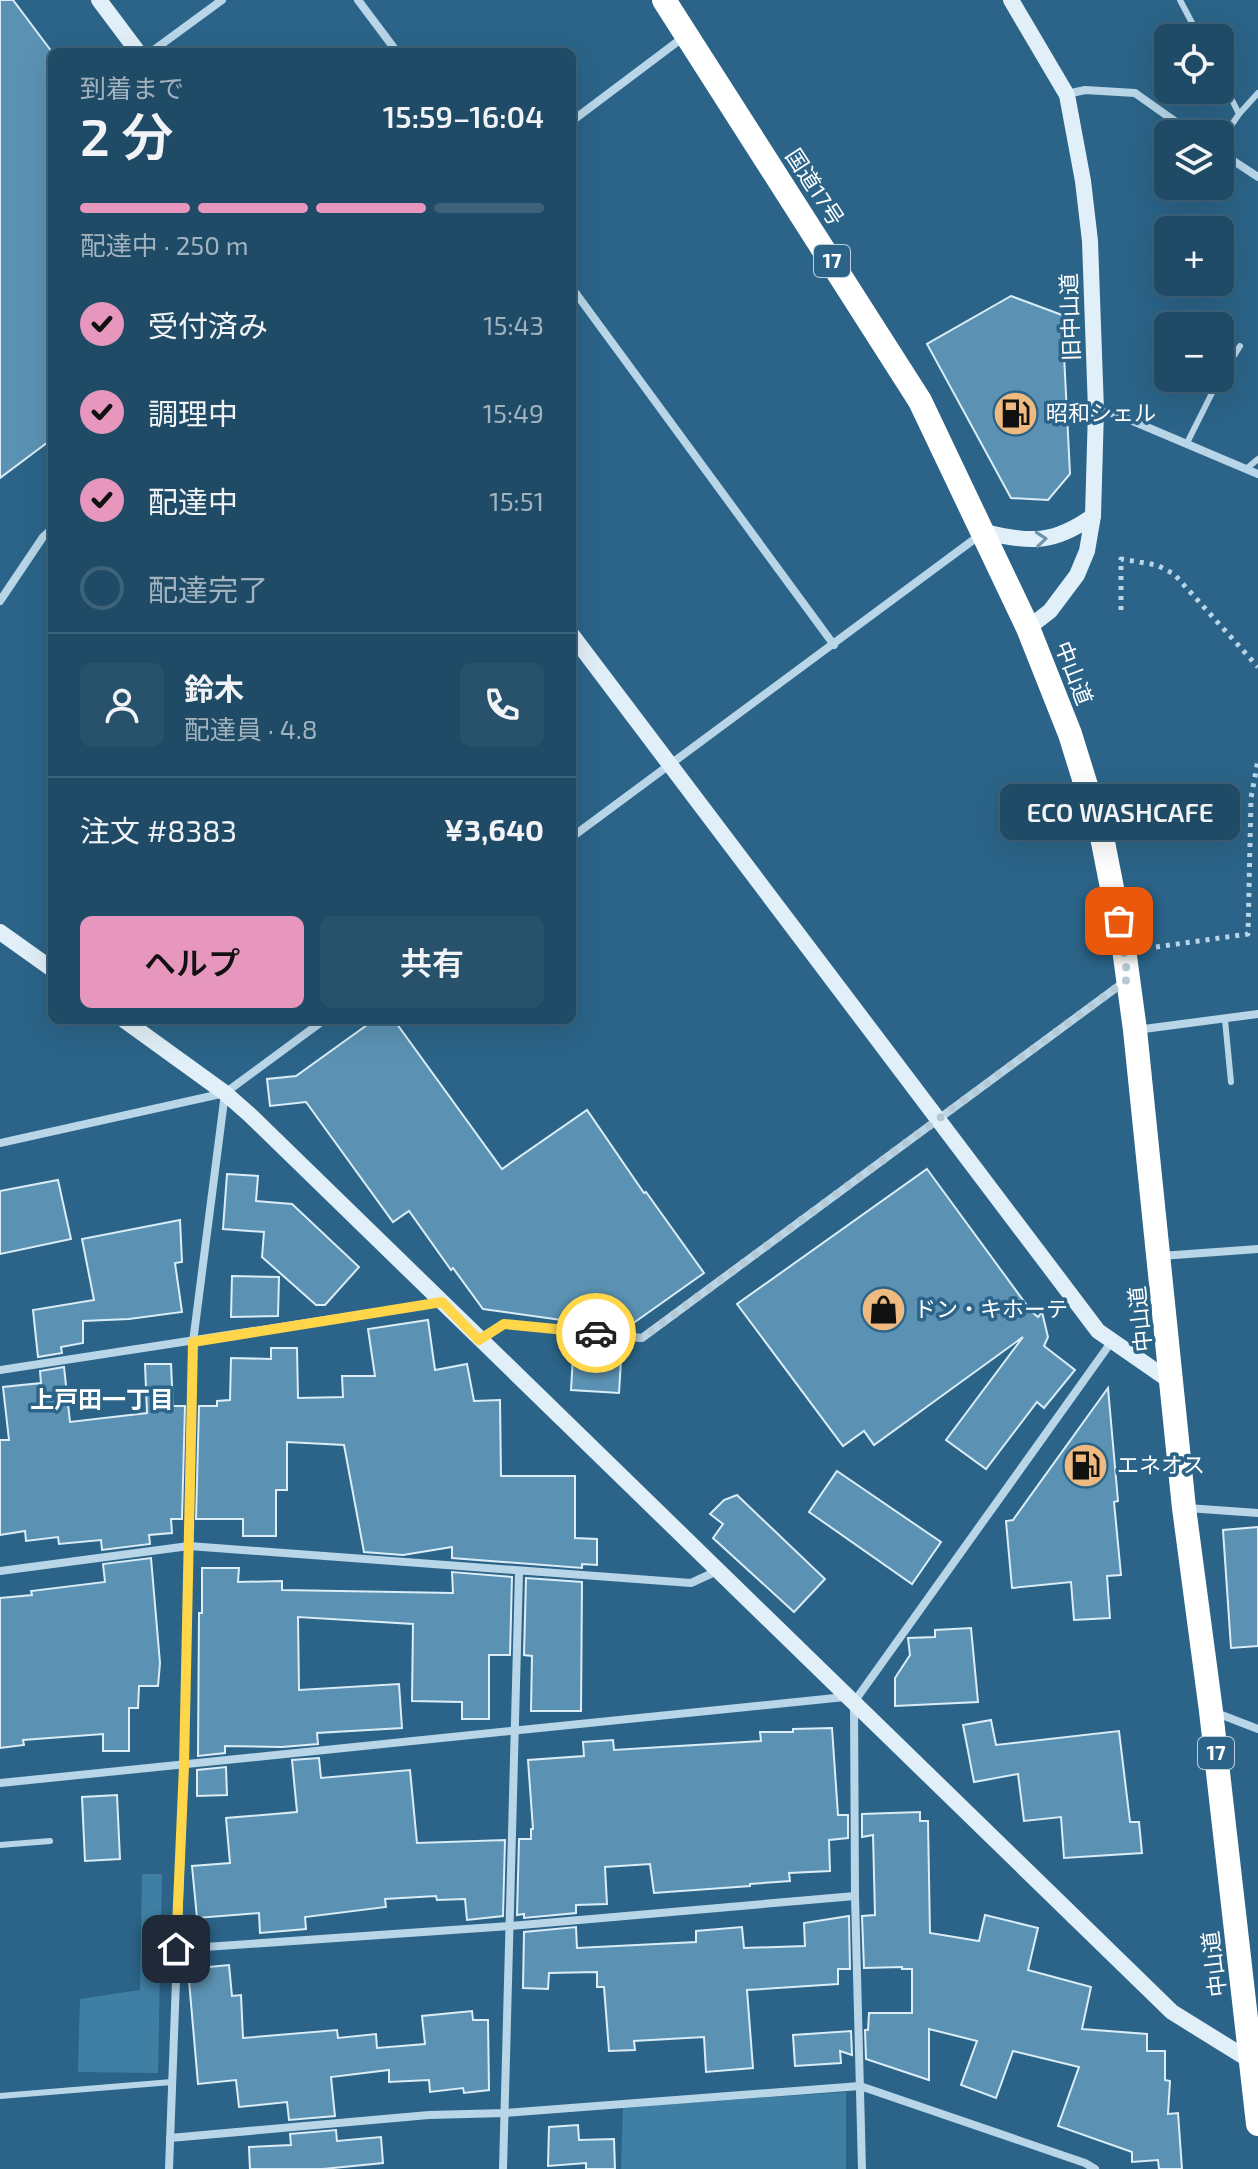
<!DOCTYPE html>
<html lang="ja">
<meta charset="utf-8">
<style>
body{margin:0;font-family:"Exo 2","Noto Sans JP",sans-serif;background:#28526c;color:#f1f3f6;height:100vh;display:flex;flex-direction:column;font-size:30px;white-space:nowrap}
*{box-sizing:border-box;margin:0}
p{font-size:26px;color:#a2b3bf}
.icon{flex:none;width:44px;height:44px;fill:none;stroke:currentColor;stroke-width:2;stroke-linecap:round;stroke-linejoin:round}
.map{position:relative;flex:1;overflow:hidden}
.panel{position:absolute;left:48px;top:48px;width:528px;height:976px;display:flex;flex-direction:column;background:#204b66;border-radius:12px;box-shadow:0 8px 32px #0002,0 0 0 2px #3d637a}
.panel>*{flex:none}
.fabs{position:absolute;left:1154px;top:24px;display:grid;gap:16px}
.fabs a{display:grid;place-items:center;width:80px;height:80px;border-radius:12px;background:#204b66;box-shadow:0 8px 32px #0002,0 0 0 2px #3d637a;font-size:40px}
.pin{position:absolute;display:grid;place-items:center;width:68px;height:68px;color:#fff;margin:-34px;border-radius:16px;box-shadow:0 4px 12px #0006}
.courier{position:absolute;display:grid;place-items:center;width:80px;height:80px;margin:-40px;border:6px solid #ffd54a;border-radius:50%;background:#fff;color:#222;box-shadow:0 2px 10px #0007}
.bubble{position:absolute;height:56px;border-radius:12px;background:#204b66;box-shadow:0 8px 32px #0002,0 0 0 2px #3d637a;font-size:26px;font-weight:600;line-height:56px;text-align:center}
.headline em{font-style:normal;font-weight:600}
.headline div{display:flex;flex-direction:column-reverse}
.headline{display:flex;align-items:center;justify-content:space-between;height:136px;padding:0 32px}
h1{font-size:52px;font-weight:600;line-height:60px}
.bar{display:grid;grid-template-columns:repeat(4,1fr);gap:12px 8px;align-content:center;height:96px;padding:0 32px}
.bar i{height:10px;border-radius:6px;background:#3d637a}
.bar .selected{background:#e797bd}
.bar p{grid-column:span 4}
.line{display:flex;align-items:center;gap:20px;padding:0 32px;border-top:2px solid #3d637a}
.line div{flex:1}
.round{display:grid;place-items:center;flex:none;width:84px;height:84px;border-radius:12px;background:#28526c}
ol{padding:0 32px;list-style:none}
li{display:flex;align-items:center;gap:24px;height:88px}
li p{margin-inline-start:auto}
li .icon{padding:8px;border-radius:50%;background:#e797bd;color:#111;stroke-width:4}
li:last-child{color:#a2b3bf}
li i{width:44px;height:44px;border:4px solid #3d637a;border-radius:50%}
.button{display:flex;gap:16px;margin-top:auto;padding:16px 32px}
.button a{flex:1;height:92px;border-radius:12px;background:#e797bd;color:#111;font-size:32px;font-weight:600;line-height:92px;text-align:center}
.button a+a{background:#28526c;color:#f1f3f6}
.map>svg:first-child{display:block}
</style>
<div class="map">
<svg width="1258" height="2169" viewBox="0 0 1258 2169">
<rect width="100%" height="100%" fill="#2b6488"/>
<g fill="#407fa4">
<path d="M142,1874H162L158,2073L78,2072L80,1999L140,1990Z"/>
<path d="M846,2092V2169H621L623,2107Z"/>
</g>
<g fill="#5b92b3" stroke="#dbedf7" stroke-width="2">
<path d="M0,0H13L52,52V439L0,478Z"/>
<path d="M1011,296L1062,315L1070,474L1048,500L1011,498L927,344Z"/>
<path d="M374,1020H394L502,1169L587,1110L644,1193L646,1192L704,1273L625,1329L483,1309L453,1268L451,1270L409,1211L393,1222L306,1102L270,1106L267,1079L296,1076Z"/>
<path d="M927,1169L1031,1311L1038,1317L1042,1312L1048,1337L1044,1346L1075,1370L1044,1408L1037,1402L986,1469L946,1440L1023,1337L874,1445L864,1431L843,1446L737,1304Z"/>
<path d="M227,1174L258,1176L256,1201L292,1204L359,1267L325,1305H316L262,1257L264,1232L223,1229Z"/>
<path d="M58,1180L71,1239L0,1254V1191Z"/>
<path d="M180,1220L182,1262L175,1263L182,1312L129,1319L83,1321V1343L61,1347L62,1353L38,1357L33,1310L94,1300L82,1239Z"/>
<path d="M232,1276L279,1277L278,1316L231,1317Z"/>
<path d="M428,1320L435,1370L467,1364L474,1401L500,1400L501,1476H575V1538L597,1539V1565L582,1564V1568L452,1558V1547L403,1555L364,1552L344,1445L287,1442V1490H276V1536H243V1519H196L199,1406H217V1401L230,1400L231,1358L271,1359V1348H297L298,1398L343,1397L342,1376H375L368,1329Z"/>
<path d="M574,1338L622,1343L619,1393L571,1390Z"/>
<path d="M145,1364H171L173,1406H185L182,1519H171L172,1533L149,1535L150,1544L102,1550L101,1540L59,1544L58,1537L26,1541L25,1531L0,1535V1440H9L3,1387L41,1383L40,1371L64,1367L70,1422L147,1413Z"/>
<path d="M1108,1388L1118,1501L1114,1502L1121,1575L1107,1576L1110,1618L1074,1620L1071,1582L1012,1588L1006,1521L1013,1520Z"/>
<path d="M837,1471L941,1542L912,1584L809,1512Z"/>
<path d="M737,1495L825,1579L794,1612L713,1538L723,1524L710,1514L724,1500Z"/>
<path d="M1258,1527V1646L1231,1648L1223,1530Z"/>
<path d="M151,1558L160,1663L158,1686H139L138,1708H129V1751H103V1734L23,1740L24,1745L0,1748V1598L32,1595L31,1591L105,1582L103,1564Z"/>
<path d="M202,1568H239L238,1582L282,1581V1590L453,1593L452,1572L512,1577L510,1655H489V1719H462V1702L412,1701L413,1624L298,1617L299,1690L399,1684L402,1728L317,1733L318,1744L282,1747L225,1746V1753L198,1756L199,1613H202Z"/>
<path d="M526,1578L582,1582L581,1711H531L532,1656L524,1655Z"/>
<path d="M971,1628L978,1702L895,1706V1678L910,1655L908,1638L935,1637V1630Z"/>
<path d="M991,1720L996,1745L1119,1731L1130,1822H1139L1142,1853L1064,1858L1061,1817L1024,1821L1018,1774L974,1782L963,1725Z"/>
<path d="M832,1728L838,1815H848V1838L829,1840L830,1871L789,1873L790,1881L750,1884V1886L654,1893L650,1864L605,1867L607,1904L576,1905V1913L524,1918V1914L517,1915L519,1839H531V1829H533L528,1760L584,1756L583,1742L613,1740L614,1750L662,1747L761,1741L760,1732H793V1729Z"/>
<path d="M319,1758L321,1778L410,1770L417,1843L505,1840L503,1916L467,1920L465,1899L437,1900L436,1896L385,1899L386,1907L305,1917L306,1929L260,1933L259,1913L197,1918L192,1866L230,1863L226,1818L297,1812L292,1760Z"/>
<path d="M226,1767L227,1795L197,1796V1770Z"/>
<path d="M117,1795L120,1859L85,1861L82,1797Z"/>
<path d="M920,1812V1821H928L930,1933L979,1941L985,1915L1038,1928L1028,1970L1091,1987L1082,2029L1147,2034V2051H1165V2080L1170,2081L1168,2114L1178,2113L1182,2169H1159L1158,2160L1132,2162V2152L1058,2126L1079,2067L1013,2051L996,2098L961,2085L977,2041L929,2029V2080L866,2059L865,2030H868L869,2013H912V1969H902V1967L864,1968L862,1916L875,1915L873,1835L862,1837V1814Z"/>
<path d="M849,1916L850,1969H838V1984L747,1990L753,2068L706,2072L704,2037L634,2041L635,2050L609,2051L604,1987H597V1972L549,1973L548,1989L523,1988L524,1932L576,1927L577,1948L696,1942V1931L742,1927L744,1948L805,1946L804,1923Z"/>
<path d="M229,1965L232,1996L241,1995L243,2038L337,2030L338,2038L376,2034L377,2048L425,2044L422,2016L472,2011L473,2020H488L489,2090L464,2093L463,2088L430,2092L429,2080L389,2082V2070L331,2077L335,2116L289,2120L287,2102L239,2107L236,2080L198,2084L188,1969Z"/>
<path d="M851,2031L852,2055L840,2051L841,2063L795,2066L793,2035Z"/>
<path d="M578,2125L579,2140L614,2139L615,2169H586V2163L548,2166L549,2127Z"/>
<path d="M336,2130L337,2141L381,2137L383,2163L323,2169H250L249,2147L291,2145L290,2134Z"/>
</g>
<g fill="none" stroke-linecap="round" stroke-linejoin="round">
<g stroke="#b8d6e8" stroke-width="5" stroke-dasharray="4 6" stroke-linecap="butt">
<path d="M1121,610V559L1157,565L1174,574L1258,667"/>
<path d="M1156,947L1248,934L1251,798L1258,760"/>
</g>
<g stroke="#b8d6e8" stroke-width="6">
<path d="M1180,0L1200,38"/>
<path d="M1220,76L1239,114L1220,142"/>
<path d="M1239,114L1258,93"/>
<path d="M1187,443L1216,385L1240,346"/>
<path d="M1246,469L1258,459"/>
<path d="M1225,1020L1231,1082"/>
<path d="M0,1845L50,1841"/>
<path d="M0,2096L172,2082"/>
</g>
<g stroke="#b8d6e8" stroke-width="8">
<path d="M358,0L397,52"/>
<path d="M151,52L222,0"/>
<path d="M1067,94L1085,90L1135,93L1193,134"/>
<path d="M572,121L685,36"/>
<path d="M1220,152L1258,177"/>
<path d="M572,288L834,645"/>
<path d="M1096,410L1116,414L1258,474"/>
<path d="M0,601L43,537L52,529"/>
<path d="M572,837L980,535"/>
<path d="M1136,1030L1258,1014"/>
<path d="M0,1143L225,1093L324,1020"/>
<path d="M1161,1256L1258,1249"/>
<path d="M480,1340L504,1324L642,1338L1124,982"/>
<path d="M0,1370L442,1302"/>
<path d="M1187,1508L1258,1513"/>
<path d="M0,1571L189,1546L691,1583L717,1571"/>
<path d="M1214,1712L1258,1729"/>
<path d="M0,1783L845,1697"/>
<path d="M176,1949L510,1926L855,1896"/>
<path d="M170,2138L429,2115L505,2113L860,2086L1085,2163L1095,2169"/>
<path d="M169,2169L184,1766L193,1342L225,1093"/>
<path d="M503,2169L519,1572"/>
<path d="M862,2169L855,1896L854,1702L1112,1341"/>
</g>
<g stroke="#e1eff8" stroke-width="16">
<path d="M99,0L138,52"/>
<path d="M1011,0L1067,95L1083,181L1090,241L1096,410L1093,516L1087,551L1077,575L1050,611L1028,628"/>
<path d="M985,532C1030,543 1054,544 1093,516"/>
<path d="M572,635L1098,1331L1173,1383"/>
<path d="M0,932L52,969"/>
<path d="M124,1020L225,1093L250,1115L1172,2012L1251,2061"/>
</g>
<path stroke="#fff" stroke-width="24" d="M664,0L920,401L1028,628L1070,734L1102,837L1124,949L1135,1030L1184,1508L1211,1711L1258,2124"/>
</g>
<defs><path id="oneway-chevron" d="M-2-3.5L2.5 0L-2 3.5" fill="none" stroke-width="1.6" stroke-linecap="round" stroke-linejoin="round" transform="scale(2)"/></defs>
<use stroke="#6b95af" href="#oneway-chevron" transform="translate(1041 539) rotate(-5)"/>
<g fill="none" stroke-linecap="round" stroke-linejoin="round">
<path stroke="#b5c9d5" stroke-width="8" stroke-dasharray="0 14.4" d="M596,1333L642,1338L1128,979L1119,921"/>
<path stroke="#ffd54a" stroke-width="10" d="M176,1949L184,1766L193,1342L442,1302L479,1340L504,1324L596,1333"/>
</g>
<defs>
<symbol id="fuel-disc" viewBox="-11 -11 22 22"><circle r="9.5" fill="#eeba80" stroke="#2b6488"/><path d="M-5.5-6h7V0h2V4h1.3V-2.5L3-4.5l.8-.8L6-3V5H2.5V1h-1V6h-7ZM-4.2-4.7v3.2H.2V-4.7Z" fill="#111"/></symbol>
<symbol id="shop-disc" viewBox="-11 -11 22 22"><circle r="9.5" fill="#eeba80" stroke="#2b6488"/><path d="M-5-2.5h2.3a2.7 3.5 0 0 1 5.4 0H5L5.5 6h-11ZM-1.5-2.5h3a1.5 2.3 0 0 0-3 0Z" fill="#111"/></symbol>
</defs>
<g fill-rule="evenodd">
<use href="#fuel-disc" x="990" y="388" width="51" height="51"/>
<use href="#shop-disc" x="858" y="1284" width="51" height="51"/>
<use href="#fuel-disc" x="1060" y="1440" width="51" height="51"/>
</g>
<g text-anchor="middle" stroke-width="7" stroke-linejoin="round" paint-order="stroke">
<g fill="#2b6488" stroke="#bfd0db" stroke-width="2">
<rect x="814" y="245" width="36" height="32" rx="6"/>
<rect x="1198" y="1737" width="36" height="32" rx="6"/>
</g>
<g font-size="20" font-weight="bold" fill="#fff">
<text x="832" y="268">17</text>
<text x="1216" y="1760">17</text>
</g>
<g font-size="22" fill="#fff" stroke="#2b6488">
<text transform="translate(815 187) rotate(57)" y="8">国道17号</text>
<text transform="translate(1070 317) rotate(-92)" y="8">旧中山道</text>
<text transform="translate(1074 673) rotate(69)" y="8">中山道</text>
<text transform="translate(1140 1319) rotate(-96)" y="8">中山道</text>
<text transform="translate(1214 1964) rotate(-97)" y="8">中山道</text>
</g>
<g font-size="22" fill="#fff" stroke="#2b6488" text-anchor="start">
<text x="1046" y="421">昭和シェル</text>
<text x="914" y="1317">ドン・キホーテ</text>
<text x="1117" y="1473">エネオス</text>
</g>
<g font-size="24" font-weight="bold" fill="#fff" stroke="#2b6488">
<text x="102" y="1408">上戸田一丁目</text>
</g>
</g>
</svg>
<div class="fabs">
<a><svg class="icon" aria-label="locate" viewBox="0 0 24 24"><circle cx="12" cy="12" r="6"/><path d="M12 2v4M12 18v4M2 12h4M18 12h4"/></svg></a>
<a><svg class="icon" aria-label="layers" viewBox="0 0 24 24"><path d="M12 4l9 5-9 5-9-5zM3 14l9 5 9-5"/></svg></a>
<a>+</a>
<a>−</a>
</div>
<div class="pin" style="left:1119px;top:921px;background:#ea580c"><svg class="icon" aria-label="bag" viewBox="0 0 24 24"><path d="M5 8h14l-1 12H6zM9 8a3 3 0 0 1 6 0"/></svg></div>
<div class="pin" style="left:176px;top:1949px;background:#1f2937"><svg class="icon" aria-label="home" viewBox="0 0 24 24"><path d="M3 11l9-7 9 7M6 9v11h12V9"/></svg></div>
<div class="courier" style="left:596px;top:1333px"><svg class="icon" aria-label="car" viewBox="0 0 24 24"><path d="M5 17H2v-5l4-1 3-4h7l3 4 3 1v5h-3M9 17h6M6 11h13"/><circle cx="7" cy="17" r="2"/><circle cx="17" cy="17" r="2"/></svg></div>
<div class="bubble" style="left:1000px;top:784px;width:240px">ECO WASHCAFE</div>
<section class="panel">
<div class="headline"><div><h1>2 分</h1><p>到着まで</p></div><em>15:59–16:04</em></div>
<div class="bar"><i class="selected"></i><i class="selected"></i><i class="selected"></i><i></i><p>配達中 · 250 m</p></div>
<ol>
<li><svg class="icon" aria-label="check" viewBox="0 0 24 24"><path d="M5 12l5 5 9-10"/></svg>受付済み<p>15:43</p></li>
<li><svg class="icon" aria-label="check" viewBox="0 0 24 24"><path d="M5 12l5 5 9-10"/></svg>調理中<p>15:49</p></li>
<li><svg class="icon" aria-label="check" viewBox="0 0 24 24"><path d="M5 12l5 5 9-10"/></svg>配達中<p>15:51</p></li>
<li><i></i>配達完了</li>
</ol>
<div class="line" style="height:144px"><a class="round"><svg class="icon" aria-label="person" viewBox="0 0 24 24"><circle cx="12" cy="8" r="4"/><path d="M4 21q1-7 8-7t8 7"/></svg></a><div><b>鈴木</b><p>配達員 · 4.8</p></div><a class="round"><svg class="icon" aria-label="phone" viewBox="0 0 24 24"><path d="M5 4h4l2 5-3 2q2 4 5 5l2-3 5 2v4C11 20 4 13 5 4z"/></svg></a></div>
<div class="line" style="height:104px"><div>注文 #8383</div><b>¥3,640</b></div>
<div class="button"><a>ヘルプ</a><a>共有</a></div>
</section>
</div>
